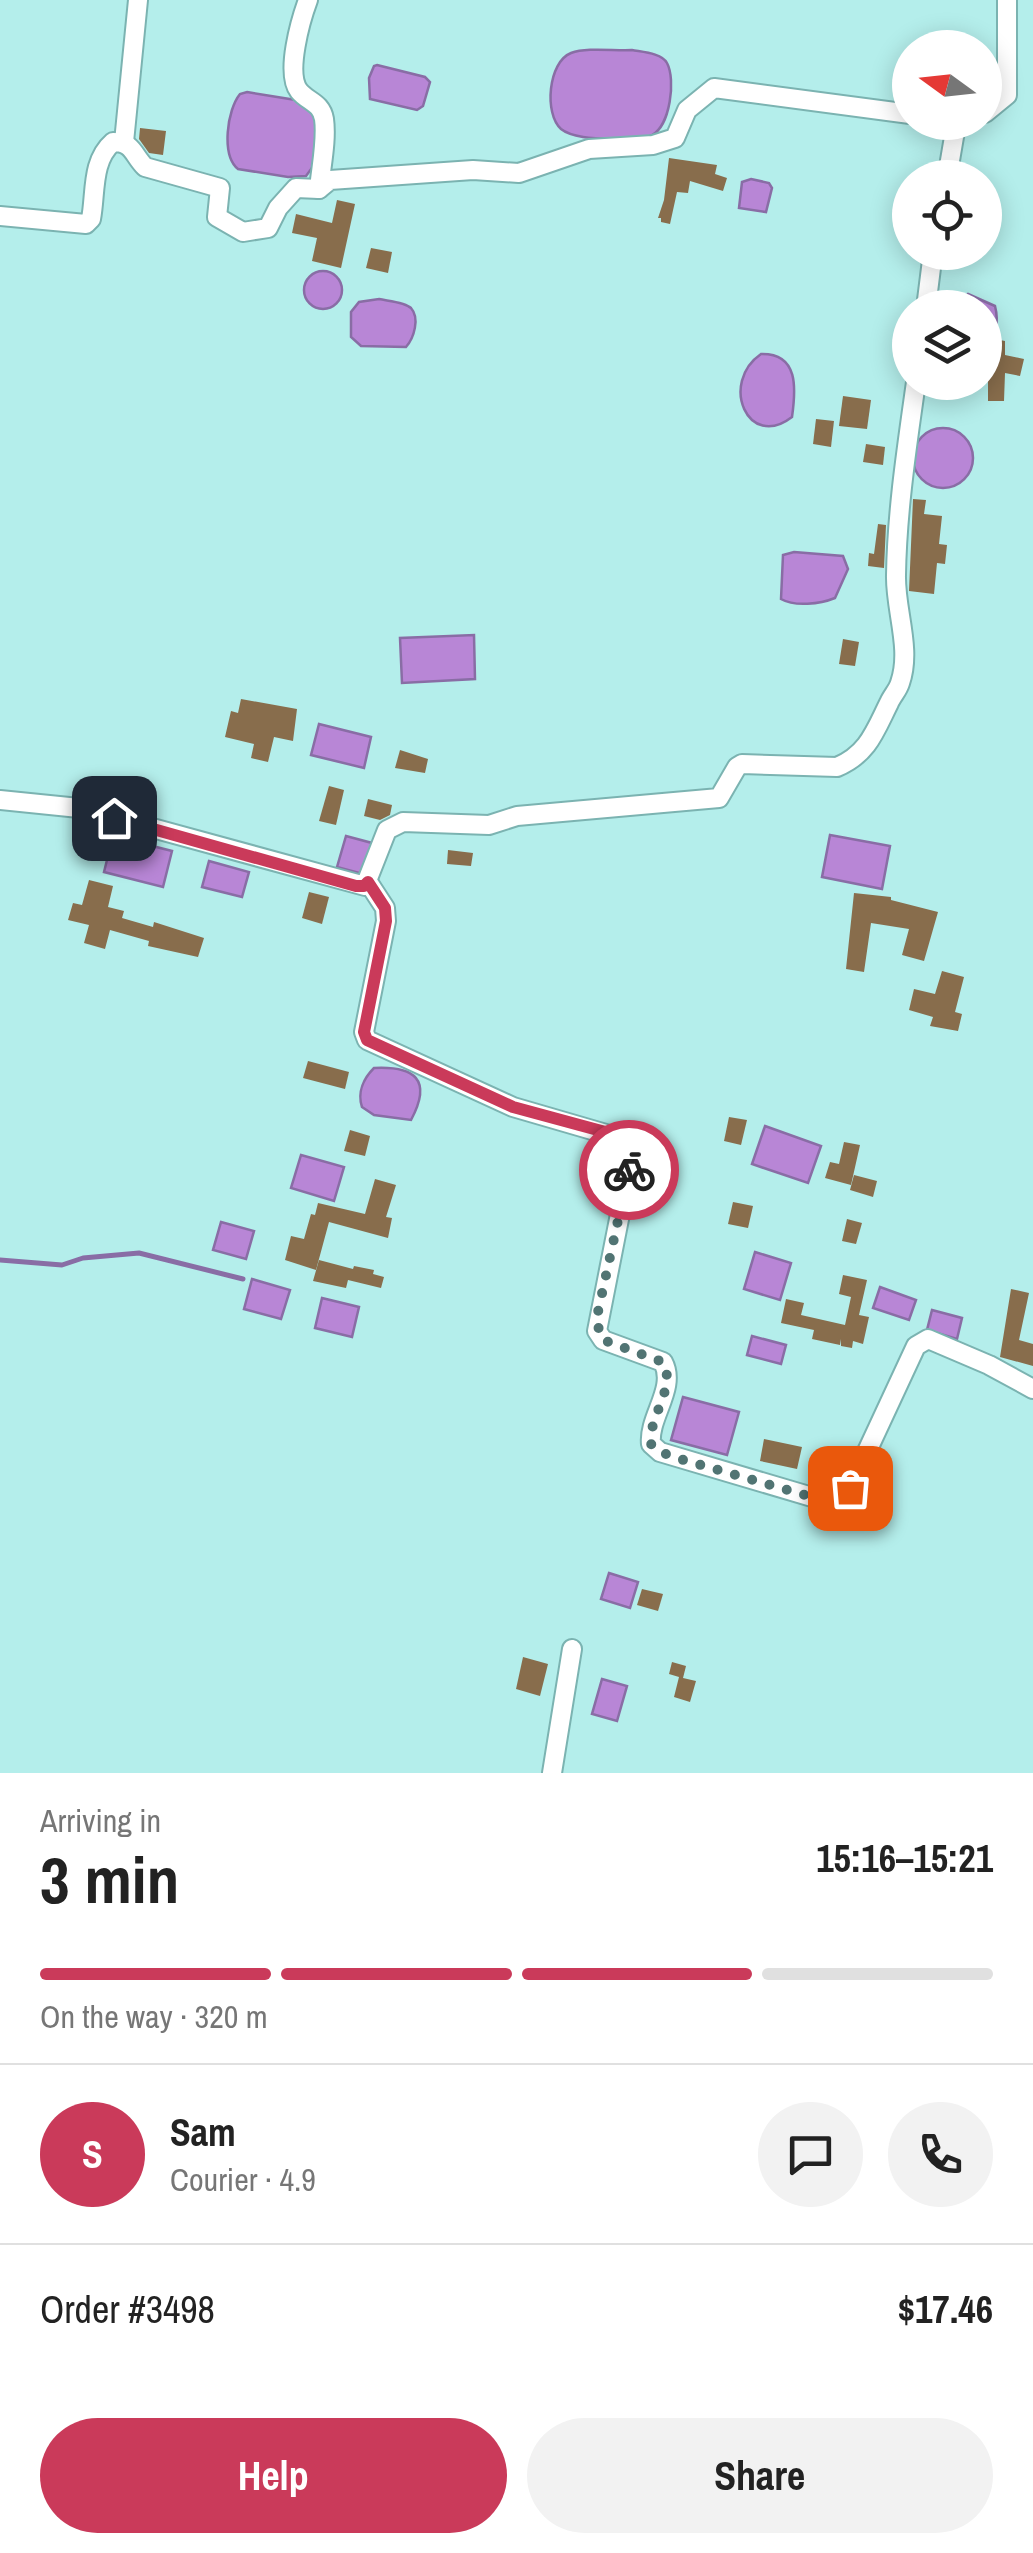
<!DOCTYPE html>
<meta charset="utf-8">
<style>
body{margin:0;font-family:"Archivo Narrow",sans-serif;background:#f2f2f2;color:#222;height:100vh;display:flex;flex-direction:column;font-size:38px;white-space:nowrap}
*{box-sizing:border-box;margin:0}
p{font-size:32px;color:#767676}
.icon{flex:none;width:55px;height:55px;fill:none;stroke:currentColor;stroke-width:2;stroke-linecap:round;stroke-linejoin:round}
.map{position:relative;height:1773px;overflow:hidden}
.sheet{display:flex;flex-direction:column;background:#fff;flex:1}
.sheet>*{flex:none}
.needle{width:65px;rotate:285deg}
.buttons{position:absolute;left:892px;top:30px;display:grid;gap:20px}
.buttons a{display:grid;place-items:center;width:110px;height:110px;border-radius:50%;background:#fff;box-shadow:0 5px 25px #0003;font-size:50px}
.pin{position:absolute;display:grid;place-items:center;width:85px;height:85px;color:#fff;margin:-42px;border-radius:20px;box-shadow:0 5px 15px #0006}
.courier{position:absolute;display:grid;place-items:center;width:100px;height:100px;margin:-50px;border:8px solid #ca3a5a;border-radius:50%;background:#fff;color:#222;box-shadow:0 2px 12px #0007}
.summary em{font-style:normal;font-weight:700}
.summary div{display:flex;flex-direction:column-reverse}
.summary{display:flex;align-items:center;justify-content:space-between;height:170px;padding:0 40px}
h1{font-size:65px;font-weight:700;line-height:75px}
.bar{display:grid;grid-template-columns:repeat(4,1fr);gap:15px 10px;align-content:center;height:120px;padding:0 40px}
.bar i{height:12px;border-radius:8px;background:#e0e0e0}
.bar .selected{background:#ca3a5a}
.bar p{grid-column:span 4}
.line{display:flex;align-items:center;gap:25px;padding:0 40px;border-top:2px solid #e0e0e0}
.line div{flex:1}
.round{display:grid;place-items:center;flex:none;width:105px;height:105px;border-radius:52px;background:#f2f2f2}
.cta{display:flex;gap:20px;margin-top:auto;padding:20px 40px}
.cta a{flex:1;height:115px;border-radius:60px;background:#ca3a5a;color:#fff;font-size:40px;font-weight:700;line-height:115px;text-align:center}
.cta a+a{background:#f2f2f2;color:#222}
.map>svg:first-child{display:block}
</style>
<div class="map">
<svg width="1033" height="1773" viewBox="0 0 1033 1773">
<rect width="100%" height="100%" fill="#b4eeeb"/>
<g fill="#b886d6" stroke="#896da5" stroke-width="2.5">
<path d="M632,50C642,52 662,53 667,63C676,80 670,126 652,135C642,140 595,139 583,137C577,136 566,133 561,129C544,114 548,62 571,53C587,47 614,51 632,50Z"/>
<path d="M377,65L425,77L430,82L423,106L417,110L370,99L369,78L374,66Z"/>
<path d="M247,92L308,102L318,116L314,165L306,176L288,177L238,169C221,155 227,110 240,94Z"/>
<path d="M751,179L769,183L772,188L766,212L739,208L742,182Z"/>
<circle cx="323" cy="290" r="19"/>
<path d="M968,294L995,306C999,321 996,340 985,351V308L957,307Z"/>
<path d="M379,299C388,301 405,302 411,308C420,318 414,338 406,347L361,346L351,337V312L359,302Z"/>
<path d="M761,354C799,353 796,389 792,417C748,451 719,383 761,354Z"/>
<circle cx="943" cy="458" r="30"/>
<path d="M794,552L843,556L848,569L835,598C820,604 795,607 781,599L783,555Z"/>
<path d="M474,635L475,679L402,683L400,638Z"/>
<path d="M319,724L371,737L364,768L311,755Z"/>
<path d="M830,835L890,846L882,889L822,877Z"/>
<path d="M113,836L172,851L163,887L104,872Z"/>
<path d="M346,836L372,843L363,874L337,867Z"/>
<path d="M209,861L249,872L242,897L202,887Z"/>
<path d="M374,1068C414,1066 433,1079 411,1120L374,1115L362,1107C357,1092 364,1078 374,1068Z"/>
<path d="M765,1126L821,1146L808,1183L752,1164Z"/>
<path d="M301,1155L344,1167L334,1201L291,1188Z"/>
<path d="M221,1222L254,1231L246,1259L213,1250Z"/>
<path d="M755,1252L791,1263L780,1300L744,1289Z"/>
<path d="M252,1279L290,1290L281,1319L244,1309Z"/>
<path d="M880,1287L916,1300L909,1320L873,1308Z"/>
<path d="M322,1298L359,1307L352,1337L315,1328Z"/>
<path d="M932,1310L962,1318L957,1339L927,1330Z"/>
<path d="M752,1336L786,1345L781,1364L747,1355Z"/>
<path d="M683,1397L739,1412L727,1455L671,1440Z"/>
<path d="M609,1573L638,1582L630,1608L601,1599Z"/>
<path d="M602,1679L627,1686L617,1721L592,1714Z"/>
</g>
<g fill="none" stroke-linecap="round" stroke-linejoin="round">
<path stroke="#896da5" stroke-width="5" d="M0,1260L62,1265L83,1258L139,1253L243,1279"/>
</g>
<g fill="#886d4c">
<path d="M140,128L166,131L163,155L149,153L139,139Z"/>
<path d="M669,158L717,165L715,174L727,178L723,191L690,181L688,193L677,192L670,224L661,222V218H658L664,200Z"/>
<path d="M337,200L355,204L341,268L312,261L317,238L292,233L296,214L332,223Z"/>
<path d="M371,248L392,252L388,273L366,268Z"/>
<path d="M1000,340L1005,341V355L1024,359L1020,376L1005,373L1004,401H988V378Z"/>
<path d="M843,396L871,400L867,429L839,426Z"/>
<path d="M816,419L834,421L831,447L813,444Z"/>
<path d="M866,444L885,447L883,465L863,462Z"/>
<path d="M913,499L926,500L924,514L942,516L939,544L947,545L945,564L937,563L934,594L909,591Z"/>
<path d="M878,524L886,525L884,568L868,566L869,553L874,554Z"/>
<path d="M843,639L859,642L855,666L839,664Z"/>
<path d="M241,699L297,709L293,741L274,737L268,762L251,758L254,744L225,737L231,711L238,713Z"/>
<path d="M400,750L428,759L425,773L395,768Z"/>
<path d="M329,786L344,790L336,825L319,821Z"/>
<path d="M368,799L392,805L390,815L380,820L364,816Z"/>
<path d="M448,850L473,853L471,866L447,864Z"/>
<path d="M89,880L113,886L108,907L124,911L122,918L153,927L154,922L204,938L198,957L148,946L149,941L110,930L105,949L84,943L89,925L68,920L73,903L82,905Z"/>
<path d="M309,892L329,897L322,924L302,918Z"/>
<path d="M854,893L891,897V900L938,912L924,961L902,955L909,929L871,923L864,972L846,969Z"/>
<path d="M942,971L964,977L955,1012L962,1014L958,1031L930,1026L933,1017L909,1010L914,989L935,994Z"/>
<path d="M308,1061L349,1072L345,1089L303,1078Z"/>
<path d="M729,1117L747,1120L741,1145L724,1141Z"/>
<path d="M350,1130L370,1136L365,1156L344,1151Z"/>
<path d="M844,1142L860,1145L851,1185L825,1178L830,1162L839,1164Z"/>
<path d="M854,1175L877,1181L873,1197L850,1190Z"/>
<path d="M375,1179L396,1185L386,1217L392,1218L388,1238L329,1222L316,1270L285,1260L291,1236L304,1239L311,1214L315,1215L318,1203L365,1214Z"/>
<path d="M733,1202L753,1206L748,1228L728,1224Z"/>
<path d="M847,1219L862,1223L856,1244L842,1241Z"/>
<path d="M319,1260L353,1269L354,1266L374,1270L373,1274L384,1277L381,1288L348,1280L346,1288L313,1281Z"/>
<path d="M843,1275L867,1280L859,1315L869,1317L863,1344L853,1341L852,1348L841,1346V1339L840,1345L812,1339L814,1330L781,1323L786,1299L804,1303L801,1315L845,1325L851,1297L839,1294Z"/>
<path d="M1011,1289L1029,1293L1019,1340L1033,1344V1366L1000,1357Z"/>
<path d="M764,1439L802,1447L797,1469L760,1461Z"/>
<path d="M642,1589L663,1594L658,1611L637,1605Z"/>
<path d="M523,1657L548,1664L540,1696L516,1689Z"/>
<path d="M672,1662L686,1666L683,1678L696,1681L690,1702L674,1697L679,1677L669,1674Z"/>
</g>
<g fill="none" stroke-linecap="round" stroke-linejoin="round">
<defs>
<g id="minor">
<path d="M308,0C301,19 285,73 299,91C308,102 321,102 324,119C327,140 321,167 319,189"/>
<path d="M985,113L1007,95V0"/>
<path d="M124,142L138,0"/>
<path d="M947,178L955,131L962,122"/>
<path d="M0,216L86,224L91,219C96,193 91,161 113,142C133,142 133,155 145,167L220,188L217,217L243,232L268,228L278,208L296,188L319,189L330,180L473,170L519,173L589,149L653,145L675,138L687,110L714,88L910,114"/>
<path d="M926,308L933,252"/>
<path d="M0,800L79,808L365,886L387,830L403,822L489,825L517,816L719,798L737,767L742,764L837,767C868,754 875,731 889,703C892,696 898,690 900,683C912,649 895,610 896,575C897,511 907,446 916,382"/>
<path d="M368,882L385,908L386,921L364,1032L367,1040L513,1107L630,1141L633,1148L597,1331L603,1340L663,1362C677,1388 648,1417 651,1444L660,1452L829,1502L850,1488L916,1346L928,1339L989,1365L1033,1389"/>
<path d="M552,1773L572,1649"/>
</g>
</defs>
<use href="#minor" stroke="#7bb3b1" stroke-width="22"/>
<use href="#minor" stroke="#fff" stroke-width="18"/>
</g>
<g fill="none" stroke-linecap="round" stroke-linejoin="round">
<path stroke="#517473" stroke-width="10" stroke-dasharray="0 18" d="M629,1170L596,1321L603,1340L663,1362C677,1388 648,1416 651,1444L660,1452L680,1459L829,1502L850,1488"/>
<path stroke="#ca3a5a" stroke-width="12" d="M114,818L356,886H364L368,882L385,908L386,921L364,1032L367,1040L513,1107L620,1136C637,1145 633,1153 629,1170"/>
</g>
</svg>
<div class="buttons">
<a><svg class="needle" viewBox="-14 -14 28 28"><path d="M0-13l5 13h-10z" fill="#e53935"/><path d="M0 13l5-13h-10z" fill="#767676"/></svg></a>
<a><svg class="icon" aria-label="locate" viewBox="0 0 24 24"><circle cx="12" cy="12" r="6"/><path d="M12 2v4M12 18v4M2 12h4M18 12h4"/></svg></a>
<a><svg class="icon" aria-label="layers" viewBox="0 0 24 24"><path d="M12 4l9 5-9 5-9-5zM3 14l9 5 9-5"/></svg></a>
</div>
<div class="pin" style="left:850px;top:1488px;background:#ea580c"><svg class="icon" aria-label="bag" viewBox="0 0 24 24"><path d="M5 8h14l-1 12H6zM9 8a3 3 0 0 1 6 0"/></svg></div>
<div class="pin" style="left:114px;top:818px;background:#1f2937"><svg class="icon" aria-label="home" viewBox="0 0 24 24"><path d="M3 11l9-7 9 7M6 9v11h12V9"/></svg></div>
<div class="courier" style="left:629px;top:1170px"><svg class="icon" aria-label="bike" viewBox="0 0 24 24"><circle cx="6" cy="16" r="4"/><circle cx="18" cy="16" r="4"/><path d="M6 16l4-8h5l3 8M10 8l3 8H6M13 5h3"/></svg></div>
</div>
<section class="sheet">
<div class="summary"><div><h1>3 min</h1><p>Arriving in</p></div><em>15:16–15:21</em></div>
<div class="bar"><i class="selected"></i><i class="selected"></i><i class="selected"></i><i></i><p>On the way · 320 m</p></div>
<div class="line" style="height:180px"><b class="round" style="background:#ca3a5a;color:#fff">S</b><div><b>Sam</b><p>Courier · 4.9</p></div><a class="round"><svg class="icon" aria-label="chat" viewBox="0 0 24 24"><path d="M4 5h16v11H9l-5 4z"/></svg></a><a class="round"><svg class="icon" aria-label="phone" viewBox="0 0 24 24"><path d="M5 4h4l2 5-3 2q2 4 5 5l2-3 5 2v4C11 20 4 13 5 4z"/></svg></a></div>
<div class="line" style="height:130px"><div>Order #3498</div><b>$17.46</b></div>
<div class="cta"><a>Help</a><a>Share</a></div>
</section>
